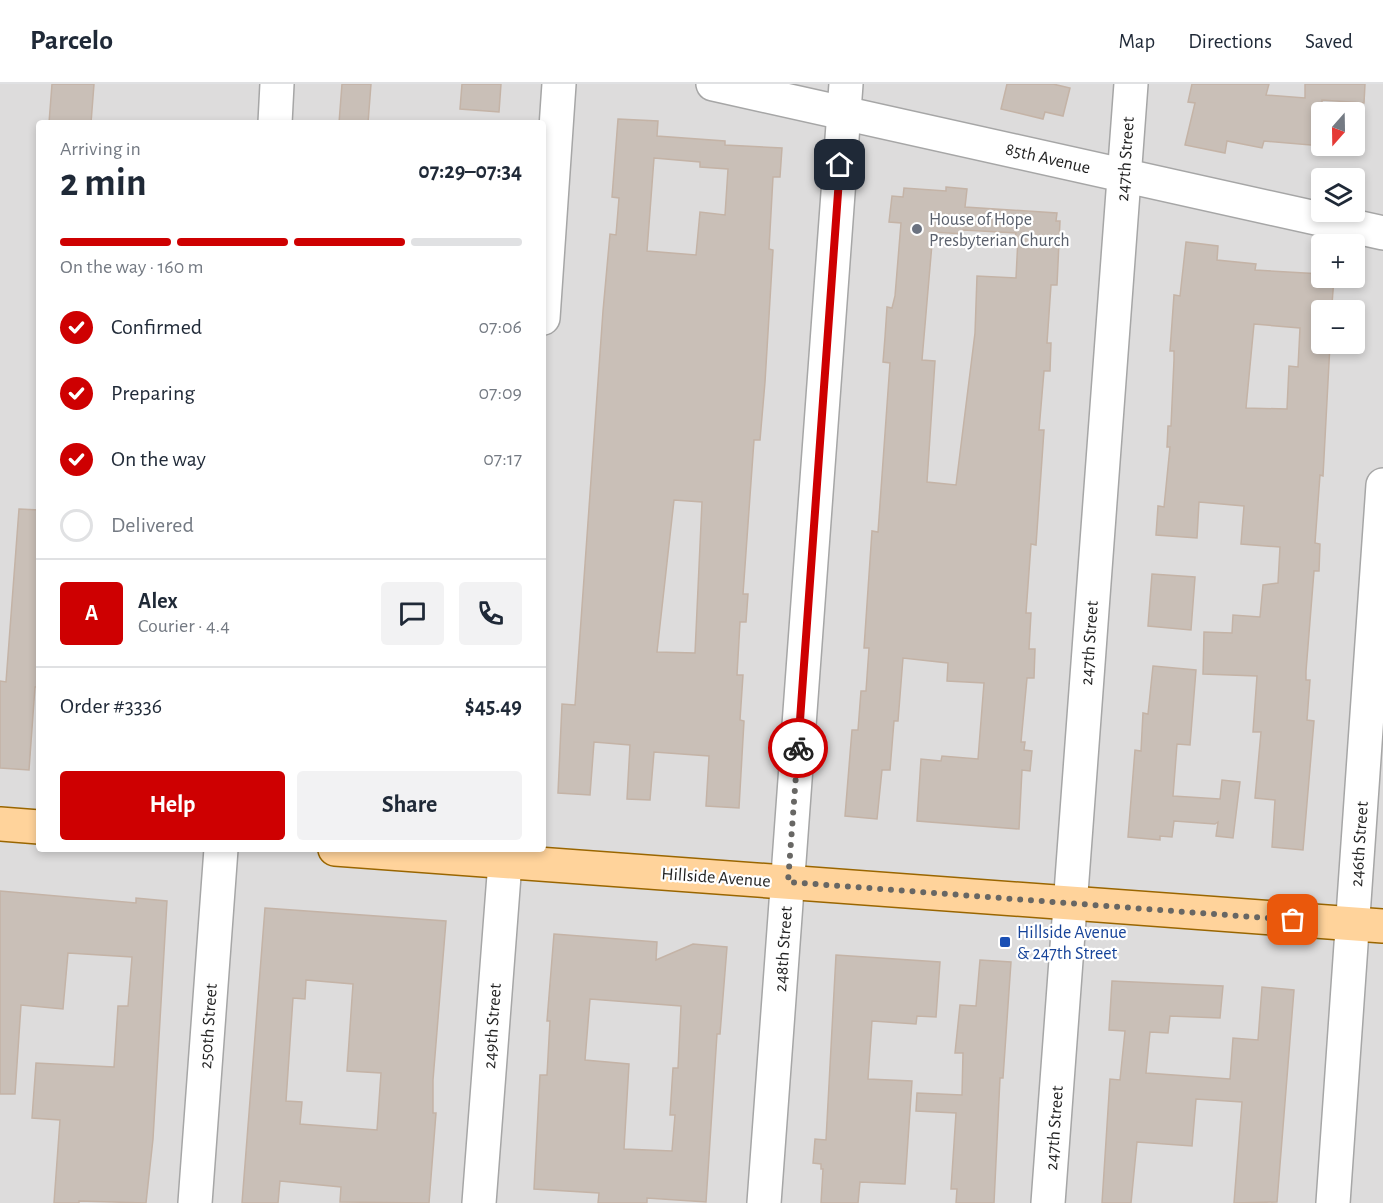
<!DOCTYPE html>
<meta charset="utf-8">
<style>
body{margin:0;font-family:"Alegreya Sans",sans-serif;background:#f2f2f3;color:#1f2937;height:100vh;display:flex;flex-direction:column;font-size:22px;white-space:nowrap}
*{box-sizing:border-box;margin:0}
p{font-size:20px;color:#747a83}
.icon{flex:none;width:33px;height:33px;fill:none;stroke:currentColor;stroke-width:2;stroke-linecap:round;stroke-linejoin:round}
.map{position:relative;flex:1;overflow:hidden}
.panel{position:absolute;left:36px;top:36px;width:510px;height:732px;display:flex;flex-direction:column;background:#fff;border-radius:6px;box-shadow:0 3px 9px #0003}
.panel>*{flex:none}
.needle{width:39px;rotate:200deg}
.fabs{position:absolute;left:1311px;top:18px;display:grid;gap:12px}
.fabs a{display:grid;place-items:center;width:54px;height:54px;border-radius:6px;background:#fff;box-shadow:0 3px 9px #0003;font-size:30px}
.pin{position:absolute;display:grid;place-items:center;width:51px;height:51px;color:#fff;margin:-26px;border-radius:12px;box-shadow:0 3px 9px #0006}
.courier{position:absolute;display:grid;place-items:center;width:60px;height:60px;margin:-30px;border:4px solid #ce0001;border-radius:50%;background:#fff;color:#222;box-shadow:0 2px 8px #0007}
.summary em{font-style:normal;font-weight:700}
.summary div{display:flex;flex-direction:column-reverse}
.summary{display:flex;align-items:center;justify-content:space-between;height:102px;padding:0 24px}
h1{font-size:39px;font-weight:700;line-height:45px}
.bar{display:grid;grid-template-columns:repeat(4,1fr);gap:9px 6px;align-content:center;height:72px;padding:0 24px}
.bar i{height:8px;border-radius:4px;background:#e0e1e3}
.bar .active{background:#ce0001}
.bar p{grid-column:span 4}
.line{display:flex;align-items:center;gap:15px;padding:0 24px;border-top:2px solid #e0e1e3}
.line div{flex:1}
.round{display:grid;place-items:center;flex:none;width:63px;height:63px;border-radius:6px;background:#f2f2f3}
ol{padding:0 24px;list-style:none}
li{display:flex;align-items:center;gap:18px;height:66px}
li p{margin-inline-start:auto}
li .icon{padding:6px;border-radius:50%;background:#ce0001;color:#fff;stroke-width:4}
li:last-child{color:#747a83}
li i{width:33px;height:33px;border:3px solid #e0e1e3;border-radius:50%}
.action{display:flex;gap:12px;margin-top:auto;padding:12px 24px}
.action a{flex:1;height:69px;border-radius:6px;background:#ce0001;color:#fff;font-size:24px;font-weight:700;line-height:69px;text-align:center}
.action a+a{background:#f2f2f3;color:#1f2937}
header{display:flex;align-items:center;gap:36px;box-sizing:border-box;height:84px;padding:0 30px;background:#fff;border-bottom:2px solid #e0e1e3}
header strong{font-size:28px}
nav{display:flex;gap:33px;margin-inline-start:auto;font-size:21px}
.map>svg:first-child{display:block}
</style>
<header>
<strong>Parcelo</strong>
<nav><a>Map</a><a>Directions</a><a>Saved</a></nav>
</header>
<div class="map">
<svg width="1383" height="1119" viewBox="0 0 1383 1119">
<rect width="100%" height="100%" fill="#f1ede5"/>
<path fill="#dddcdc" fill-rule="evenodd" d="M0,0H1383V1119H0ZM1322,28H1354V62H1322ZM39,39H543V765H39ZM1322,94H1354V128H1322ZM1322,160H1354V194H1322ZM1322,226H1354V260H1322Z"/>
<g fill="#c9bfb7" stroke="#c4b3a6" stroke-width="1.5" fill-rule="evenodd">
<path d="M52,0H94L91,39H49Z"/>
<path d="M342,0H371L368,39H339Z"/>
<path d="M462,0H501L499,28L460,25Z"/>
<path d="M1007,0H1053L1070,4L1063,32L1045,28L1043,35L1001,25Z"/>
<path d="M1192,0H1269L1266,11L1305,14V0H1365L1364,19L1322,16V62L1264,57L1262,64L1227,57L1225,69L1185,61L1195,19L1188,18Z"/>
<path d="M618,35L658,37L657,52L725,57V61L782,64L780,93H773L769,165L773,166L765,298L760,356H754L743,510H748L746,538H740L737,591H743L740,636L744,637L739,724L706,722L709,672L654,668L650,716L627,715L630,661L594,658L590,711L558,709L562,620L575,621L603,227L610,150L616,151L619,114L612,113ZM654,74L700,78V83L728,85L725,131L700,128L696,171L647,167ZM674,416L702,418L695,569L657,568Z"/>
<path d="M946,103L967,105L965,123L1057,129L1056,137H1060L1057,201H1051L1047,259H1051L1050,287H1044L1039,346H1044L1036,461L1031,460L1026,529H1031L1029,565H1035L1034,594H1027L1021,658H1025L1024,666L1032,667L1030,687L1022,686L1019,745L917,737L921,675L941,677L942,672L978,675L984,599L947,597L948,579L903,574L898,637H894L890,686H882L877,735L845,732L852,646H858L861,607H866L869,564H864L872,447L878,448L890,279L883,278L885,253L887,223L892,224L895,212L901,139L889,138L892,112L903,113L904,104L946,107ZM963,146L1016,149L1015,153L1018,154L1016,194L977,192L975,249L956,401L927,398L935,277L922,276L933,148L963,150Z"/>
<path d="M1186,158L1218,162L1217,176L1256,180L1255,186L1322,190V194H1334L1332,220L1322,219V260H1330L1323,392L1320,391L1315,459L1320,460L1319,487H1314L1306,587V596H1310L1307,636L1314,637L1303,766L1272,763L1275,716L1255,714L1261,648H1253L1257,592L1203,590L1204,548L1232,549L1233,531L1260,533L1263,501L1278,499L1280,463L1241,460L1244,422L1199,418L1197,454L1156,451L1158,422L1164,423L1170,363H1167L1168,342H1171L1174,276V267H1170L1174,211L1180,212ZM1254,240L1300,244L1298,283L1289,282L1287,325L1246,324Z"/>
<path d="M19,425L39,426V603H35L29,686L0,684V597L6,598Z"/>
<path d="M1152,490L1195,493L1191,546L1148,542Z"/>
<path d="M1153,582L1196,586L1190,661L1177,660L1173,712L1220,715L1222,696L1240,698L1233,754L1216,752L1218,738L1215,740L1174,737L1172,753L1160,752V756L1128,753L1135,666L1141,667L1143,629L1148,630Z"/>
<path d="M0,807L136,819V814L167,817L153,1055L146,1119L79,1117V1119H54L60,1036L32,1034L36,979L114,983L118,922H128L132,873L68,869L63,925L21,921L15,1010H0Z"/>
<path d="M265,824L446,837L433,996V1029H436L429,1119L340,1118L341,1103L280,1097L278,1119H242ZM306,896L353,900L347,987L381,989L377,1046L300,1040L302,1018L286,1017L293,914L305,915Z"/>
<path d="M554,850L657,858L656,876L693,860L727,863L720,950H717L706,1118L647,1114V1119H598L599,1109L534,1105L540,991H547L550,937H547ZM590,915L681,922L678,984H673L670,1031H675L672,1067L624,1065L629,980L585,976Z"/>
<path d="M836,871L940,878L936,933L917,932L916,940L872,937L868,995L912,997L905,1100L860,1098L858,1119H821L823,1085H821V1080L813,1079L815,1055L826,1056Z"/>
<path d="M980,876L1011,878L1003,994H1000L994,1119H956L957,1105H951L956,1029L916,1027L917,1009L962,1011L963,969H955L960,921L976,922Z"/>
<path d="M1112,897L1223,902L1220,934L1170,932L1168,949L1150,948L1146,989L1230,995L1233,954L1258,956L1262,903L1294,906L1277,1118L1234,1119L1242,1018L1196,1015L1192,1062L1137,1058L1131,1119H1102L1110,995L1120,996L1125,947L1109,946Z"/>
</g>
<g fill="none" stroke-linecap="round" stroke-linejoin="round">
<defs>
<g id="minor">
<path d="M713,0L1383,149"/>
<path d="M275,39L277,0"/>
<path d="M543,234L559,0"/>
<path d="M195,1119L221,765"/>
<path d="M479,1119L506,765"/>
<path d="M764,1119L846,0"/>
<path d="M1048,1119L1131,0"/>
<path d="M1333,1119L1383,401"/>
</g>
<g id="major">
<path d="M0,740L39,743"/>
<path d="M335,765L1383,842"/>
</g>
</defs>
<use href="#minor" stroke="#a6a6a6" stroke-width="36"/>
<use href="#major" stroke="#9a6600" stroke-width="36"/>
<use href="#minor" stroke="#fff" stroke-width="33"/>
<use href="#major" stroke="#ffd39b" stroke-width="33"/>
</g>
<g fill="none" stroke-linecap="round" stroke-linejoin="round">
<path stroke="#686764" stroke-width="6" stroke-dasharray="0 10.8" d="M798,664L788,798L1293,836"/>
<path stroke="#ce0001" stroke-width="8" d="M798,664L840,81"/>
</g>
<circle fill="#6b7280" stroke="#fff" stroke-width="2" cx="917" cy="145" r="6"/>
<rect fill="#1a4fb4" stroke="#fff" stroke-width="2" x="999" y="852" width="12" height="12" rx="3"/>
<g text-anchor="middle" stroke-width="4.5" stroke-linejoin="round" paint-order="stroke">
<g font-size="18" fill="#1f1f1f" stroke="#fff">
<text transform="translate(1048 74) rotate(13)" y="6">85th Avenue</text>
<text transform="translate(1125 75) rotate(-86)" y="6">247th Street</text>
<text transform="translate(1089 559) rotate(-86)" y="6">247th Street</text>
<text transform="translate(1359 760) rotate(-86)" y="6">246th Street</text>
<text transform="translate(716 793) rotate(4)" y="6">Hillside Avenue</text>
<text transform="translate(783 865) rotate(-86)" y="6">248th Street</text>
<text transform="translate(208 942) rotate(-86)" y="6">250th Street</text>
<text transform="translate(492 942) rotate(-86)" y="6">249th Street</text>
<text transform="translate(1054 1044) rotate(-86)" y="6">247th Street</text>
</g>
<g font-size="18" fill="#5b616d" stroke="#fff" text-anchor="start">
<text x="929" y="141">House of Hope<tspan x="929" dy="21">Presbyterian Church</tspan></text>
</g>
<g font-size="18" fill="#164399" stroke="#fff" text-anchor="start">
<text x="1017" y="854">Hillside Avenue<tspan x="1017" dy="21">&amp; 247th Street</tspan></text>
</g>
</g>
</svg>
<div class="fabs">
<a><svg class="needle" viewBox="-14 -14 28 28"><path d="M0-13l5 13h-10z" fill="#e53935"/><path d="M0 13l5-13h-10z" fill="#747a83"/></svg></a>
<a><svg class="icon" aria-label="layers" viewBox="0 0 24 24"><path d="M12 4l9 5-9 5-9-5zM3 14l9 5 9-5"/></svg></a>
<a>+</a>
<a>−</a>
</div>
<div class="pin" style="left:1293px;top:836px;background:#ea580c"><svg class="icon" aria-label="bag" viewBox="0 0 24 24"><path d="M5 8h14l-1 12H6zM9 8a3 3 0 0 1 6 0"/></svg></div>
<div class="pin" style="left:840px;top:81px;background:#1f2937"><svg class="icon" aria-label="home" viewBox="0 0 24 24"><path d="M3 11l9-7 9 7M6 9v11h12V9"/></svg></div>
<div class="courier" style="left:798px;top:664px"><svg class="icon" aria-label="bike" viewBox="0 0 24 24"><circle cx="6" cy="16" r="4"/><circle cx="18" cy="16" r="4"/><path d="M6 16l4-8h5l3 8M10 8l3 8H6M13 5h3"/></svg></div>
<section class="panel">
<div class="summary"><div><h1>2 min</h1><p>Arriving in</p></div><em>07:29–07:34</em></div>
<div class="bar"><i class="active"></i><i class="active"></i><i class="active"></i><i></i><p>On the way · 160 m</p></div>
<ol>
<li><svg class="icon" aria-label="check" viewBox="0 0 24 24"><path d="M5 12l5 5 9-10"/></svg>Confirmed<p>07:06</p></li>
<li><svg class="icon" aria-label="check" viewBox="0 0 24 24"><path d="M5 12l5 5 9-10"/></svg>Preparing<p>07:09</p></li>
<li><svg class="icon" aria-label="check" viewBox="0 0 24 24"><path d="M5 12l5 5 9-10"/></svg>On the way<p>07:17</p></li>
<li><i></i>Delivered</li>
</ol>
<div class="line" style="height:108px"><b class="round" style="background:#ce0001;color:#fff">A</b><div><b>Alex</b><p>Courier · 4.4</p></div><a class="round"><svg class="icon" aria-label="chat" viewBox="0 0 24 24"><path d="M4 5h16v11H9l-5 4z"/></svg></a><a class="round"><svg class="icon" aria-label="phone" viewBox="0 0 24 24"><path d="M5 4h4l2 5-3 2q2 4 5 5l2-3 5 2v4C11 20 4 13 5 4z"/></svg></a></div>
<div class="line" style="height:78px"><div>Order #3336</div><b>$45.49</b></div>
<div class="action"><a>Help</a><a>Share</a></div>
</section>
</div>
